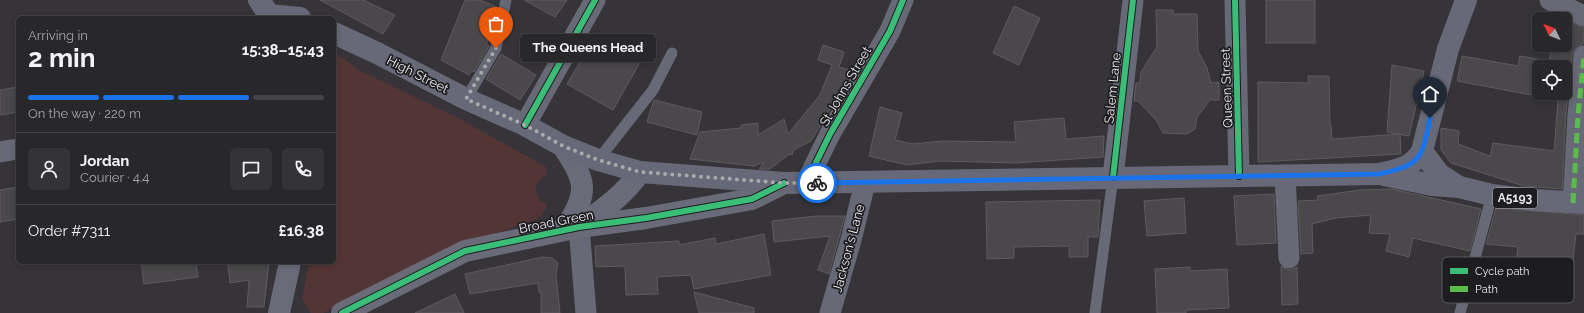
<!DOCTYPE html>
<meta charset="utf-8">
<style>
body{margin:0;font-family:Raleway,sans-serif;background:#343336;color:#f1f3f6;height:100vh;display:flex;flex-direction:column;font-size:15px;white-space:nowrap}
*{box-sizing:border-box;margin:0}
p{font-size:13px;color:#a5a5a8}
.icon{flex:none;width:22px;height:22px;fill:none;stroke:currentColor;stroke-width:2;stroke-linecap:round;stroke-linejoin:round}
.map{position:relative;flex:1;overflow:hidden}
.drawer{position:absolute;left:16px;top:16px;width:320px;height:248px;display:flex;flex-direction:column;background:#28272a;border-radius:6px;box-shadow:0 2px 6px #0003,0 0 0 1px #444447}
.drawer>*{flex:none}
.needle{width:26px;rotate:313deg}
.tools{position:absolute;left:1532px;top:12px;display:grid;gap:8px}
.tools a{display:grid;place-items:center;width:40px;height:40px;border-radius:6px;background:#28272a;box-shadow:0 2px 6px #0003,0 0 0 1px #444447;font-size:20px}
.pin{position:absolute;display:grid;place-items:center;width:34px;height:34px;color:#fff;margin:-41px -17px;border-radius:50% 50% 50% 0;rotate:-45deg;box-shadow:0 0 4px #0007}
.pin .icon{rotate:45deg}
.courier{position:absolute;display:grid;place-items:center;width:40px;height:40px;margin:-20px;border:3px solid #1a73e8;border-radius:50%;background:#fff;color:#222;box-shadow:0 1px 5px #0007}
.bubble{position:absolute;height:28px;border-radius:6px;background:#28272a;box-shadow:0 2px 6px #0003,0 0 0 1px #444447;font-size:13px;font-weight:700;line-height:28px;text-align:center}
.summary em{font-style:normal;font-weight:700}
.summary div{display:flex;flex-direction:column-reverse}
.summary{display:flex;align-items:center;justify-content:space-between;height:68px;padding:0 12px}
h1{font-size:26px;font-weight:700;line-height:30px}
.bar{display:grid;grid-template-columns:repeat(4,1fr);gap:6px 4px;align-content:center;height:48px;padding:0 12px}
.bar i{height:5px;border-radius:3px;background:#444447}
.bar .active{background:#1a73e8}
.bar p{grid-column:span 4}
.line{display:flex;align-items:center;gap:10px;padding:0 12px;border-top:1px solid #444447}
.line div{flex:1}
.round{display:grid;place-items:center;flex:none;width:42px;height:42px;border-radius:6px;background:#343336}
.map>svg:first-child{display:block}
</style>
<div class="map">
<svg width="1584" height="313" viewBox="0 0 1584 313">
<rect width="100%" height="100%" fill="#363438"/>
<path fill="#543535" d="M334,52L359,70L460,119L546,167L547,174C536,182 532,189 541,201L547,204L543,214L537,219L452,249L323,313H311L302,299L309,262H334Z"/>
<g fill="#4a484a" stroke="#5d5b5e" fill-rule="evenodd">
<path d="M320,0H363L395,15L383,34Z"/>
<path d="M465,0H480L497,7L492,32L486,44L489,46L474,72L472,71L469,75L441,60Z"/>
<path d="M524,0H567L555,17Z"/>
<rect x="1266" y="0" width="49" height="43"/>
<path d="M1014,6L1040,18L1019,65L993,53Z"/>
<path d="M1156,10H1173V14H1197L1198,51L1207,68L1211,83L1219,82V100H1210L1197,117L1195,129L1187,134L1163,133L1156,120L1138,101H1134L1136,83H1140L1141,72L1157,47Z"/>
<path d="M1565,20L1584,28V38L1583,44L1575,49L1572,55L1566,114L1562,189L1524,186L1451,163L1441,150V128L1459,131L1458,144L1490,156L1493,143L1554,151L1558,100L1457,81L1462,56L1518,66L1520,56L1549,61L1552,45H1565ZM1539,67H1565V93H1539Z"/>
<path d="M594,38L639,64L613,110L567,84Z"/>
<path d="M823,45L844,52L839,67L853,71L811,141L797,148L792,152L793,154L788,155L770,169H759L764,162L754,166L690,159L700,132L741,128V125L758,123V135L784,119L788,134L820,95L832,65L818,60Z"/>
<path d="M501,54L536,75L520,100L486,79Z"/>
<path d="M1392,65L1424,71L1409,136L1387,132Z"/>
<path d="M1308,76H1329L1330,125H1331L1332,139L1400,134L1401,154L1258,162V82L1309,83Z"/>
<path d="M18,87V112L0,115V90Z"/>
<path d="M654,100L702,112L697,135L647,122Z"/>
<path d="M880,107L902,113L895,140L913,144L942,141L1016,142L1014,122L1064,118L1066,139L1104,136L1103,157L1016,163L940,161L907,165L869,156Z"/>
<path d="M18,187V219L0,222V190Z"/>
<path d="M1392,189L1481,209L1470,251L1413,238L1409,257L1386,251L1390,234L1369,233L1371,215L1336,218L1312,224L1313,253L1301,254L1298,201L1318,200L1317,196L1360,190Z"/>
<path d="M1274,194L1276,243L1237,245L1234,196Z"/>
<path d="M1184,198L1186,233L1147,236L1144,201Z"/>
<path d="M1100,200L1098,237H1088V257H1069V246L1014,247V258L987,259L986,202Z"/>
<path d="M1496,208L1584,215V234H1576L1573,261L1516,264L1518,247L1486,244Z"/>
<path d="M816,216H845L829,274L818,270L830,236L774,242L772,221Z"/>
<path d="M764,234L771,275L694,289L691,275L657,277L658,294L626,295L625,266L596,267L595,246L679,241V245L715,238L716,244Z"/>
<path d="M543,257L552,258L558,263L556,275L560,313H541V292H539L538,283L470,294L465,274Z"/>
<path d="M141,262H196L198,277L144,284Z"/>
<path d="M255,262H269L264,307H247L249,280L230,283L228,265Z"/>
<path d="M1281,266L1289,270L1297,267L1298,304L1282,305Z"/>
<path d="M1190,267V271L1227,269L1229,308L1186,310V313H1157L1155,269Z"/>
<path d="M694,292L754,308V313H699Z"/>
<path d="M455,294L464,313H415Z"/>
</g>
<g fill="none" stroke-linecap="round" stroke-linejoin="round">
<g stroke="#676976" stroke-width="11">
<path d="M466,99L496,48L506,0"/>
<path d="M598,160L653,90L672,53"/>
<path d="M1095,313L1113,177"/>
<path d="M1460,313L1492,195"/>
</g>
<g stroke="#676976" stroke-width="21">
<path d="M1235,0L1239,176"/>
<path d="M1550,0L1584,16"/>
<path d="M525,125L595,0"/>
<path d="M0,152L18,149"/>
<path d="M1285,175L1289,258"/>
<path d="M1113,177L1133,0"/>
<path d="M806,183L830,134L890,31L903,0"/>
<path d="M1573,203L1578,115L1584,56"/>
<path d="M579,227L586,313"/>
<path d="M830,313L851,240L865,183"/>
</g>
<g stroke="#6a6b79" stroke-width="22">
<path d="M563,146C587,183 589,191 565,229"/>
<path d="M582,225C604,209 625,194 640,172"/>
<path d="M279,313L290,262"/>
<path d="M342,313L465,251L579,227L646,218L752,199L784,183"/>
</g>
<g stroke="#686978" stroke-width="22">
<path d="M259,0L269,15L300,18"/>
<path d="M334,33L377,53L466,99L525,125L563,146L598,160L640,172L784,183L1379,174C1397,170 1412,168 1422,151L1448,49L1466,0"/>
<path d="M1422,151L1439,174L1459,187"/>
<path d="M1384,175L1432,185L1459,187L1492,195L1534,200L1584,203"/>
</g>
<path stroke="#5cbc4b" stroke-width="5" stroke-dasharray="10 5" stroke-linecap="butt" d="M1573,203L1578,115L1584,56"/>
<defs>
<g id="cycleway">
<path d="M1235,0L1239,176"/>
<path d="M525,125L595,0"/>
<path d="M1113,177L1133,0"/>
<path d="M806,183L830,134L890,31L903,0"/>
<path d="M342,313L465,251L579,227L646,218L752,199L784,183"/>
</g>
</defs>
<use href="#cycleway" stroke="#1d1c1f" stroke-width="8"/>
<use href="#cycleway" stroke="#3abd76" stroke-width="6"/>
</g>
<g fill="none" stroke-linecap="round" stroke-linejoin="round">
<path stroke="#aca9ad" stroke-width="4" stroke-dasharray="0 7.2" d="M496,48L466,99L525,125L563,146L598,160L640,172L784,183H817"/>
<path stroke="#1a73e8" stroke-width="5" d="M817,183L1379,174C1421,165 1422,159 1430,118"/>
</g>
<g text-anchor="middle" stroke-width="3.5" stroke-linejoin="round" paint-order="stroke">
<rect fill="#1d1c1f" stroke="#adabae" stroke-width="1" x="1493" y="188" width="44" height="20" rx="3"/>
<g font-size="12" font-weight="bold" fill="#ebe8ec">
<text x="1515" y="202">A5193</text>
</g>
<g font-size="13" fill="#ebe8ec" stroke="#1d1c1f">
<text transform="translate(418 74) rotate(27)" y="5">High Street</text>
<text transform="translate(845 86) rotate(-60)" y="5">St Johns Street</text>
<text transform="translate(1112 88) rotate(-84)" y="5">Salem Lane</text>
<text transform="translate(1226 88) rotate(-92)" y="5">Queen Street</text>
<text transform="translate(556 221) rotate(-11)" y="5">Broad Green</text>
<text transform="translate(848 248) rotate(-75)" y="5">Jackson's Lane</text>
</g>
</g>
<rect x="1442" y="257" width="132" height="46" rx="6" fill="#1d1c1f" stroke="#5b595c" stroke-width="1"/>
<rect x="1450" y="268" width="18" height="6" fill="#3abd76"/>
<rect x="1450" y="286" width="18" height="6" fill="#5cbc4b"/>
<g font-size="11" fill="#ebe8ec">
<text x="1475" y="275">Cycle path</text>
<text x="1475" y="293">Path</text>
</g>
</svg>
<div class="tools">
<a><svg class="needle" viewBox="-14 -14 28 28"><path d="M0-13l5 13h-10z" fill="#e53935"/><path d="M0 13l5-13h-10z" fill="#a5a5a8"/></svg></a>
<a><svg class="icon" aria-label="locate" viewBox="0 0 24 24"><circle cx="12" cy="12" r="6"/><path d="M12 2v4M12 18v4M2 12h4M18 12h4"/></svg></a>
</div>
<div class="pin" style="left:496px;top:48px;background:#ea580c"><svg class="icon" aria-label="bag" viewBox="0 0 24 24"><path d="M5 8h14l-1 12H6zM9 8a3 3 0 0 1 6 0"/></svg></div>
<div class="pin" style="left:1430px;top:118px;background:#1f2937"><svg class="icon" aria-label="home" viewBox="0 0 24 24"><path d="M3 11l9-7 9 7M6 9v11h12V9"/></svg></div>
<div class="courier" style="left:817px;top:183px"><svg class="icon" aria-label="bike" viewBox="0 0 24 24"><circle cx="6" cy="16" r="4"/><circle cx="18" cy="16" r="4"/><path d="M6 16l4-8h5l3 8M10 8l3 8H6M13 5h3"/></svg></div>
<div class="bubble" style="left:520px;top:34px;width:136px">The Queens Head</div>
<section class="drawer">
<div class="summary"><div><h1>2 min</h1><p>Arriving in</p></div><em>15:38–15:43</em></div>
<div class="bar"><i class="active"></i><i class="active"></i><i class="active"></i><i></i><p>On the way · 220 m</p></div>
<div class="line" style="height:72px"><a class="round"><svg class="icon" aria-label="person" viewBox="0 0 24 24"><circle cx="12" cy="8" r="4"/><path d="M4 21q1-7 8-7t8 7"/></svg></a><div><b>Jordan</b><p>Courier · 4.4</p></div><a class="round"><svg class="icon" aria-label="chat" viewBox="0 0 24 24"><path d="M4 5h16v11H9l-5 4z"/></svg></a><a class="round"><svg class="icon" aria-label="phone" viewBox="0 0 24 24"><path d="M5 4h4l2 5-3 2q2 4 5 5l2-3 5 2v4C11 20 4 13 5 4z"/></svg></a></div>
<div class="line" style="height:52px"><div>Order #7311</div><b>£16.38</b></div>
</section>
</div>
